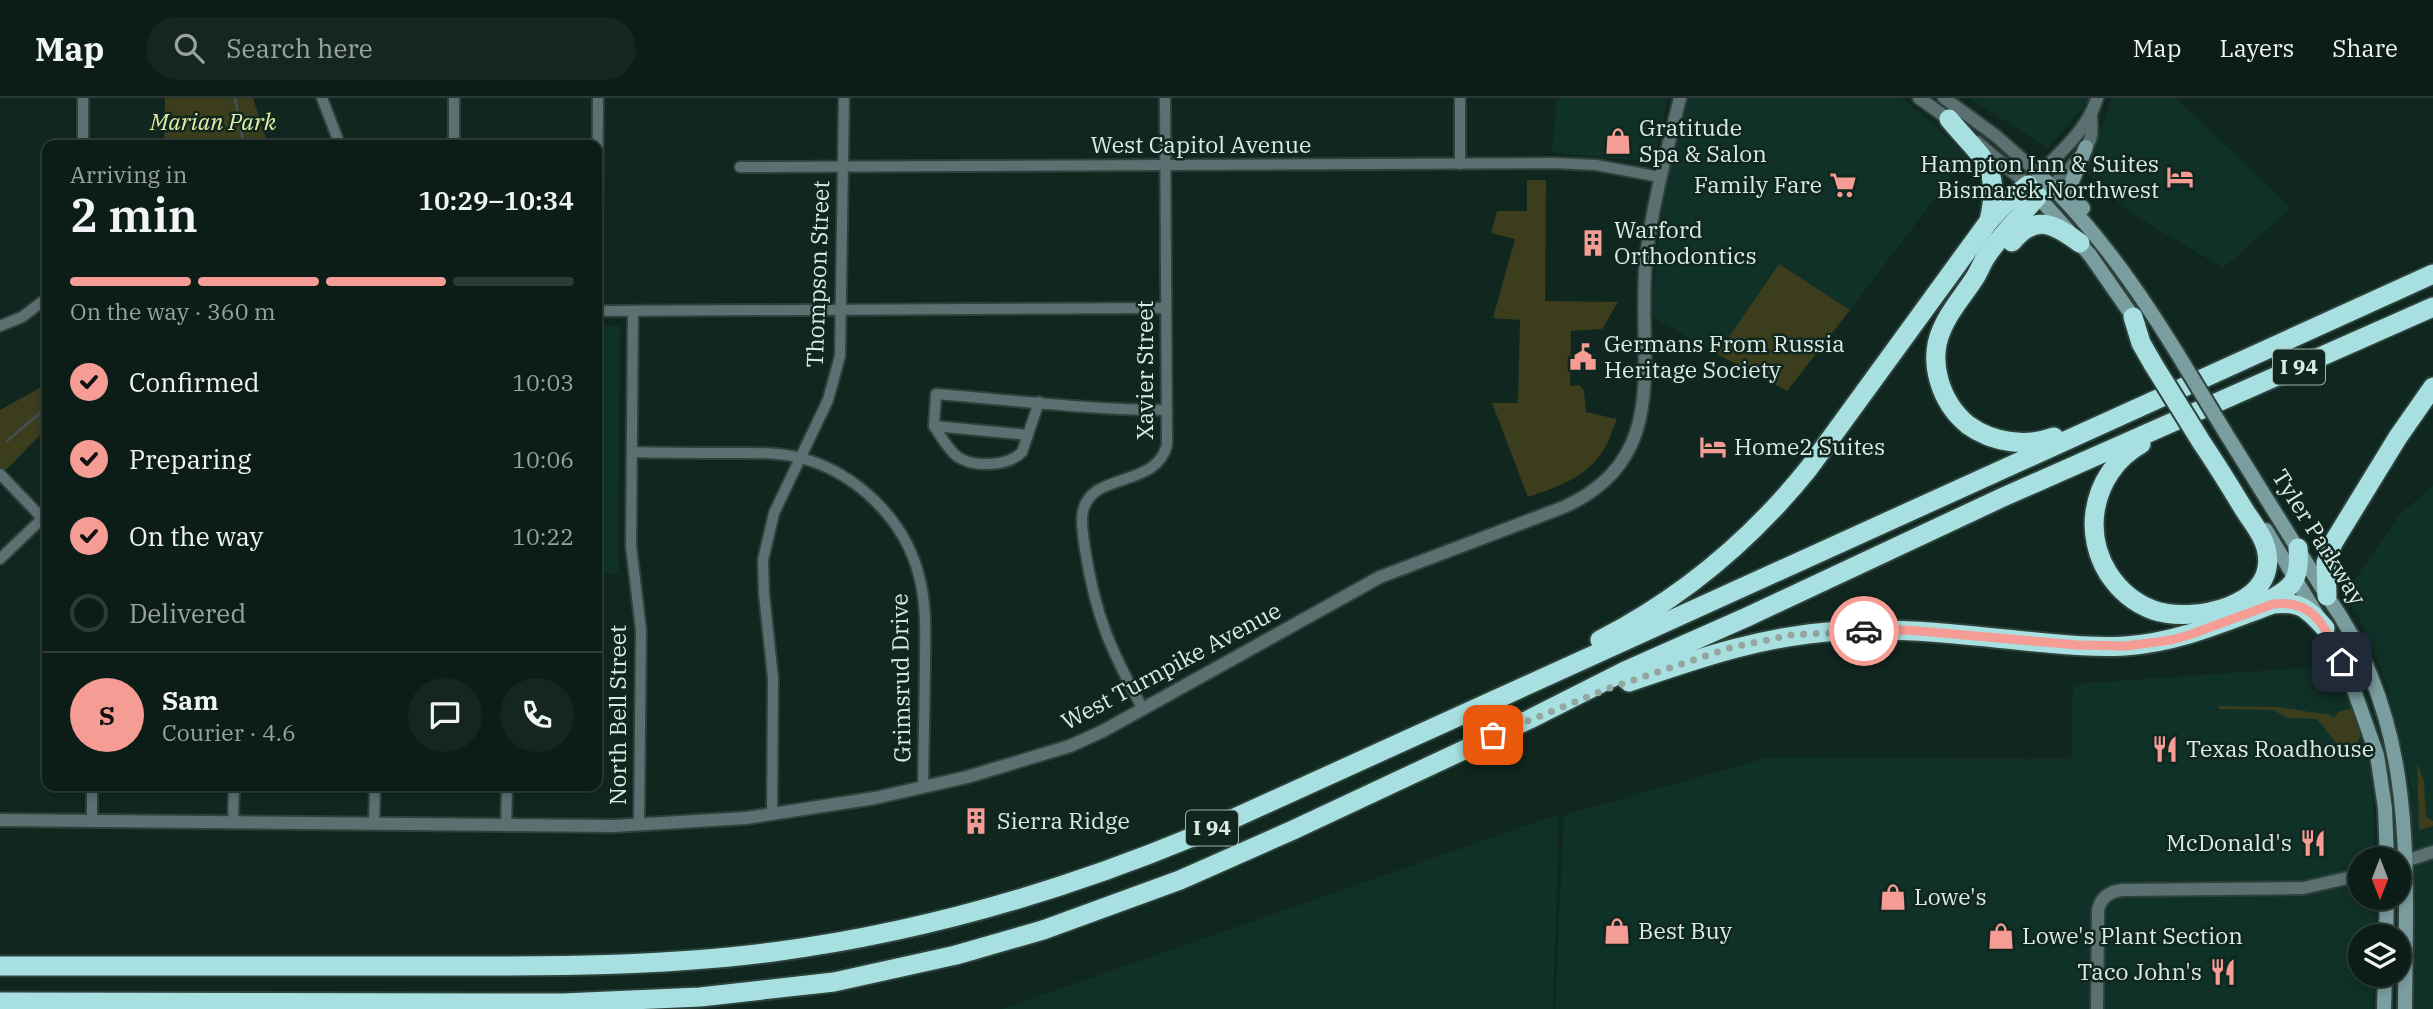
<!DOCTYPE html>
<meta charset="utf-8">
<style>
body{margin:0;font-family:"IBM Plex Serif",serif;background:#152620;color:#f1f3f6;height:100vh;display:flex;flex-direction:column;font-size:26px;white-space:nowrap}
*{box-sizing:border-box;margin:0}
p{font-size:23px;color:#9aa2a1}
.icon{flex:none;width:38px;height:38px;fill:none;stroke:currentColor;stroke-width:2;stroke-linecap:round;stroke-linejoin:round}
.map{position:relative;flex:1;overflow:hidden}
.drawer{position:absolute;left:42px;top:42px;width:560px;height:651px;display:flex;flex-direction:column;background:#0c1d17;border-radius:14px;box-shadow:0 4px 10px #0003,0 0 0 2px #2c3b36}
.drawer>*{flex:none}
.needle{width:46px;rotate:180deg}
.controls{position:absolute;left:2348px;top:749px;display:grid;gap:14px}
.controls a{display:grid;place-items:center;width:63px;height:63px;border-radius:50%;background:#0c1d17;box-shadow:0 4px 10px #0003,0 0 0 2px #2c3b36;font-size:35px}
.pin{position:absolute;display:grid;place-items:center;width:60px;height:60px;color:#fff;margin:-30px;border-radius:14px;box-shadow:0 4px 10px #0006}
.courier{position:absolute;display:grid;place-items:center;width:70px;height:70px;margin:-35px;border:5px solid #f59c94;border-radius:50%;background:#fff;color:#222;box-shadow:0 2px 9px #0007}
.overview em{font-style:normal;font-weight:600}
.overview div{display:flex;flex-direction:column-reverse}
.overview{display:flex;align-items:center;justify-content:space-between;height:119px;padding:0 28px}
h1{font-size:46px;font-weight:600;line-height:52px}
.bar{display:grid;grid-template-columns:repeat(4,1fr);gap:10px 7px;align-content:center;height:84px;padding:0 28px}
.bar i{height:9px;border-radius:5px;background:#2c3b36}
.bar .selected{background:#f59c94}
.bar p{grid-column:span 4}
.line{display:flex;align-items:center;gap:18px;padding:0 28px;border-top:2px solid #2c3b36}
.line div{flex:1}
.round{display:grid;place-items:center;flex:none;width:74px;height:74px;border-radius:37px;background:#152620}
ol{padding:0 28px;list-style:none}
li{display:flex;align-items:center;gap:21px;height:77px}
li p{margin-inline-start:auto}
li .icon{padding:7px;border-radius:50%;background:#f59c94;color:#111;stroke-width:4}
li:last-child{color:#9aa2a1}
li i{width:38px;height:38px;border:4px solid #2c3b36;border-radius:50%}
header{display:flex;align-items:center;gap:42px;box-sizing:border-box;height:98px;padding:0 35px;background:#0c1d17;border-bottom:2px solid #2c3b36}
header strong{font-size:33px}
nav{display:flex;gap:38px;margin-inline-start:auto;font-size:24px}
.search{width:490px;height:63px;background:#152620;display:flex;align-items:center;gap:18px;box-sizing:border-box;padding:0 24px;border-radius:38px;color:#9aa2a1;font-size:26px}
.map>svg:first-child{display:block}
</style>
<header>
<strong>Map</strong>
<div class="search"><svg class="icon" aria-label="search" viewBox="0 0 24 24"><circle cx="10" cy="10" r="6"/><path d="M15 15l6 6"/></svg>Search here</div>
<nav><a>Map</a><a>Layers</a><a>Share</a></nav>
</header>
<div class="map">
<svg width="2433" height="911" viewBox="0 0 2433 911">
<rect width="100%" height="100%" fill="#10271f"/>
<g fill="#103127">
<path d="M1557,0H1668L1654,64L1552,55Z"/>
<path d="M1687,0H1902L1930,23L1967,58L1850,212L1779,166L1717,256L1651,218L1662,105Z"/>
<path d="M1969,0H2089L2085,8L2048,50Z"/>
<path d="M2112,0H2176L2291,110L2223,170L2129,114L2082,72L2106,18Z"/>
<path d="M597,228H620L618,458L620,476H597Z"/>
<path d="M2433,387V911H2410L2413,747L2409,679L2386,583L2360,522L2344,497L2400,417Z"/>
<path d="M2330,568L2354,609L2371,676L2376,761H2361V800H2376L2375,838H2361V877H2374L2373,911H1555L1564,717L1766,660L2071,661L2073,586Z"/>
<path d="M1559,716L1553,911H1002Z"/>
</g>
<g fill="#3b3d1d">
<path d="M165,0H253L268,47H164Z"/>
<path d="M1527,82H1546L1545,203L1618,204L1602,231L1571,233L1570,288L1579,287L1584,293L1586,314L1617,321C1612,333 1608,347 1600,357C1583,381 1554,390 1528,399L1492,305H1518L1520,222L1493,220L1515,141L1491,135L1497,113H1527Z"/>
<path d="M1779,166L1850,212L1787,293L1717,256Z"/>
<path d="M47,286V326L42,335L0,378V312Z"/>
<path d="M2219,608L2278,609L2330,617L2334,620L2339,614L2354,609L2361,637L2356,648L2342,652L2317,621L2288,620L2273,612L2219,611Z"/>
<path d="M2417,665L2424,683L2426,719L2433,723V728L2419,732Z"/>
</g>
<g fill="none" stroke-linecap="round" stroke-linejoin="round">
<g stroke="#425055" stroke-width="2.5">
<path d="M235,0L244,47"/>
<path d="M7,343L47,309"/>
</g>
<defs>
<g id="minor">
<path d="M322,0L340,47"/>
<path d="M83,47V0"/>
<path d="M454,47V0"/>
<path d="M1460,66V0"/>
<path d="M740,69L1554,65L1596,67L1660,79"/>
<path d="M597,152L598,0"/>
<path d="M597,213L1166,210"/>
<path d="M633,213L631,448L641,532L639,727"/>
<path d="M0,228L22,219L47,200"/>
<path d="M1039,304L1022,354C1009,368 974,370 958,359C948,352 941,338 934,328L936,296C1012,302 1090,312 1167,312"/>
<path d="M934,328L1028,337"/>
<path d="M632,354C665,355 699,355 732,355C755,355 779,354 801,360C857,375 905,422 919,478C927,507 925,538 925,568C924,609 924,649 923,690"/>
<path d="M0,376L47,425"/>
<path d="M0,461L47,416"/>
<path d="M1143,611C1111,553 1095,517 1085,451C1082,429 1076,406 1098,392C1122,378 1159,379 1167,347L1165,0"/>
<path d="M772,717L773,580L764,496L763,462L774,415L828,302L840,258L844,0"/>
<path d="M92,723V688"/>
<path d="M233,725L234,688"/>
<path d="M374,725L375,688"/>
<path d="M506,727L507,688"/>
</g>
<g id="tertiary">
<path d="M1919,0L1953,24"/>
<path d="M1944,0L1996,38L2039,76"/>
<path d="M1977,44L2028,87C2051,62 2088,34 2097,0"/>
<path d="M2044,94C2059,83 2087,56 2091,38C2092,31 2091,22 2091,15"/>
<path d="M0,722L614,728L746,720L875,700L967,679L1070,648L1103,633L1380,479L1564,409C1675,359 1636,258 1646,161C1652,107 1667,53 1680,0"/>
<path d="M2399,765L2433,754"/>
<path d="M2097,911L2098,812C2101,799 2110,793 2123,792L2303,790L2361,777"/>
</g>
<g id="secondary">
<path d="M2039,76C2094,129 2137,190 2177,255"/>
<path d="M2031,91L2090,157L2138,226"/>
<path d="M2083,110L2072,98L2071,86L2086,49"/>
<path d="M2225,334L2327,498C2418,625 2406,764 2405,911"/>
<path d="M2266,432L2325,530L2350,581L2377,657L2385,710L2387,761"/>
<path d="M2386,838L2387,800"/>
<path d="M2384,911L2385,877"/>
</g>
<g id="motorway">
<path d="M2038,98C2021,118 2000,137 1986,159C1982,165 1980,171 1976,178C1965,196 1950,211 1942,231C1927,264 1941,305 1968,327C1993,345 2026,349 2054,339"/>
<path d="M1989,123L2007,104L2028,87"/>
<path d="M2012,144C2036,115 2054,126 2080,145"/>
<path d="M2133,219L2141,245L2153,266"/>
<path d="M2141,346C2116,360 2099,385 2095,414C2092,435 2097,457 2108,475C2119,492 2134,505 2153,512C2192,526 2281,508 2266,450C2263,437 2252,424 2245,413C2231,390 2217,367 2202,345"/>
<path d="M2327,498L2326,465L2333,445L2398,339L2433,289"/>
<path d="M2263,505C2292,491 2301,483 2298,450"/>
<path d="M1600,542C1682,500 1752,441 1809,370L1989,123C2002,67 1981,60 1949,21"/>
<path d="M1629,584C1702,559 1762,538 1840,533C1902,529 1963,537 2025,543C2058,546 2092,550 2125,548C2177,545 2224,524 2273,506C2300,503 2307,510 2325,530"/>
<path d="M0,868C134,868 268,868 402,868C526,868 650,870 773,854C918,835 1060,794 1195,738L2433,176"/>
<path d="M0,904L563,905L700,899L834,884L956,857L1043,832L1180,782L1293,732L1530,621L1625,573L1747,519L2001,400L2433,209"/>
</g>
</defs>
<use href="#minor" stroke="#2d423b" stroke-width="14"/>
<use href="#tertiary" stroke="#2d423b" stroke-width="16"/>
<use href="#secondary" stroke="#2d423b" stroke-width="18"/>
<use href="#motorway" stroke="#2d423b" stroke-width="23"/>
<use href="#minor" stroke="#5b7071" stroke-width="10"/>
<use href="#tertiary" stroke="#5b7071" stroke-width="12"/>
<use href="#secondary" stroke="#7a9d9f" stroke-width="14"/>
<use href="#motorway" stroke="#a8e0e2" stroke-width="19"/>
<defs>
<path id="secondary-bridge" d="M2177,255L2225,334"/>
<path id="motorway-bridge" d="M2153,266L2202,345"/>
</defs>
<use href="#secondary-bridge" stroke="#2d423b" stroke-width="18" stroke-linecap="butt"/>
<use href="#motorway-bridge" stroke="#2d423b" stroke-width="23" stroke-linecap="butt"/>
<use href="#secondary-bridge" stroke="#7a9d9f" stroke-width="14"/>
<use href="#motorway-bridge" stroke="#a8e0e2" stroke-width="19"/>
</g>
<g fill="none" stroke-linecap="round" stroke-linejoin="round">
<path stroke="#95a6a0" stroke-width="7" stroke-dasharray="0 12.6" d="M1493,637L1607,591L1729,550L1791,537L1864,533"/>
<path stroke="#f59c94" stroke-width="9" d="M1864,533L1907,532L2078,547L2126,548L2171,542L2189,537L2273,506C2316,501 2325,531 2342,564"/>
</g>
<defs>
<symbol id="shop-bare" viewBox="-9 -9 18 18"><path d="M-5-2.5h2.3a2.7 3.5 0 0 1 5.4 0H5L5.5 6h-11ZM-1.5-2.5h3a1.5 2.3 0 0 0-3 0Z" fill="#f59c94" stroke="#10271f" stroke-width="2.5" paint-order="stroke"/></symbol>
<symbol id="hotel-bare" viewBox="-9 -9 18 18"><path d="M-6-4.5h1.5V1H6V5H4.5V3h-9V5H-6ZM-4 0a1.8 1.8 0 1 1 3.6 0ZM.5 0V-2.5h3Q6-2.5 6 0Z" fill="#f59c94" stroke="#10271f" stroke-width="2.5" paint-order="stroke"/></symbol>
<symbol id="supermarket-bare" viewBox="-9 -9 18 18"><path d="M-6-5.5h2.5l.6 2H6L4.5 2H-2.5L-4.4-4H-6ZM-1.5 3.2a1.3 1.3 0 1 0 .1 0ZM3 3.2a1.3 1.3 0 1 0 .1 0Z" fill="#f59c94" stroke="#10271f" stroke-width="2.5" paint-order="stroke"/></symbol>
<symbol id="building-bare" viewBox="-9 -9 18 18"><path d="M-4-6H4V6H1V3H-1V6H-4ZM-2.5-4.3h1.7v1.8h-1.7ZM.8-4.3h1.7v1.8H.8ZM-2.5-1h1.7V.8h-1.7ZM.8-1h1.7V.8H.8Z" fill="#f59c94" stroke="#10271f" stroke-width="2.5" paint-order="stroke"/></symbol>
<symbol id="civic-bare" viewBox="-9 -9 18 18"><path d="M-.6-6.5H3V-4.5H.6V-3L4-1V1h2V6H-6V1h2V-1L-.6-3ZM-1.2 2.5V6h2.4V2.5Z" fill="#f59c94" stroke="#10271f" stroke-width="2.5" paint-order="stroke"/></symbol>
<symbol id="restaurant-bare" viewBox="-9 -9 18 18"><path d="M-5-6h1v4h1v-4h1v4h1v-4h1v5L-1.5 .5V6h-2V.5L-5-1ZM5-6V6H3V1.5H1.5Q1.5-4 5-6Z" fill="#f59c94" stroke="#10271f" stroke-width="2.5" paint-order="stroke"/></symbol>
</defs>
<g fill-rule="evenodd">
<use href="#shop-bare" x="1599" y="24" width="38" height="38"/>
<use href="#hotel-bare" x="2161" y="60" width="38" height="38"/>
<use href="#supermarket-bare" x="1824" y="68" width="38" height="38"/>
<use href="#building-bare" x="1574" y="126" width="38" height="38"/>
<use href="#civic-bare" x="1564" y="240" width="38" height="38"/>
<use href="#hotel-bare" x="1694" y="330" width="38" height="38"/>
<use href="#restaurant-bare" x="2146" y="632" width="38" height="38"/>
<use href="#building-bare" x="957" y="704" width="38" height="38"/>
<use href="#restaurant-bare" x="2294" y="726" width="38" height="38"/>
<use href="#shop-bare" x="1874" y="780" width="38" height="38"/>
<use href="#shop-bare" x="1598" y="814" width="38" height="38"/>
<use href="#shop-bare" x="1982" y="819" width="38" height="38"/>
<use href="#restaurant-bare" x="2204" y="855" width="38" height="38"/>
</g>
<g text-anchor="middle" stroke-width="5" stroke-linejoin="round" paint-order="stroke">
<g fill="#10271f" stroke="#9fb0aa" stroke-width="2">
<rect x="2273" y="251.5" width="52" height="35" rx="5"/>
<rect x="1186" y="712.5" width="52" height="35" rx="5"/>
</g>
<g font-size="21" font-weight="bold" fill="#dceae5">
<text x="2299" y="276">I 94</text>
<text x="1212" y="737">I 94</text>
</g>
<g font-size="23" font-style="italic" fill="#e5eba7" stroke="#10271f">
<text x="213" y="32">Marian Park</text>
</g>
<g font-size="23" fill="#dceae5" stroke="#10271f" text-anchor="start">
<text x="1639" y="38">Gratitude<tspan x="1639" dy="26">Spa &amp; Salon</tspan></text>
<text x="2159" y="74" text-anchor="end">Hampton Inn &amp; Suites<tspan x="2159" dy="26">Bismarck Northwest</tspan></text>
<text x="1822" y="95" text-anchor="end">Family Fare</text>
<text x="1614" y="140">Warford<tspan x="1614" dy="26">Orthodontics</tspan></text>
<text x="1604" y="254">Germans From Russia<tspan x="1604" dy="26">Heritage Society</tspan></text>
<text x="1734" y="357">Home2 Suites</text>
<text x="2186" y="659">Texas Roadhouse</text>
<text x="997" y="731">Sierra Ridge</text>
<text x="2292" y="753" text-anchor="end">McDonald's</text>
<text x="1914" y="807">Lowe's</text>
<text x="1638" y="841">Best Buy</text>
<text x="2022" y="846">Lowe's Plant Section</text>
<text x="2202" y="882" text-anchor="end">Taco John's</text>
</g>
<g font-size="23" fill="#dceae5" stroke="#10271f">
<text x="1201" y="55">West Capitol Avenue</text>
<text transform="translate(818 176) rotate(-88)" y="8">Thompson Street</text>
<text transform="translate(1145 272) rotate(-90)" y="8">Xavier Street</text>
<text transform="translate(2319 439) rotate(58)" y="8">Tyler Parkway</text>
<text transform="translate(1171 568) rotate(-28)" y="8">West Turnpike Avenue</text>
<text transform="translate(901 580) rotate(-91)" y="8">Grimsrud Drive</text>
<text transform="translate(618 617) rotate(-90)" y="8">North Bell Street</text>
</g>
</g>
</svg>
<div class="controls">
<a><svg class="needle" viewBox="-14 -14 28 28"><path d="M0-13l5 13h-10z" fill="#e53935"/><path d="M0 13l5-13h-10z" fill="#9aa2a1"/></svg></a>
<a><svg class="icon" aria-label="layers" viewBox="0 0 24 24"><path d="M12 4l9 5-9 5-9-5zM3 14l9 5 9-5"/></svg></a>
</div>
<div class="pin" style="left:1493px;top:637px;background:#ea580c"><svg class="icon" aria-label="bag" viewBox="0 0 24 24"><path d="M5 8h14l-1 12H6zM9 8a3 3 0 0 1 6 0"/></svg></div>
<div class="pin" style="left:2342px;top:564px;background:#1f2937"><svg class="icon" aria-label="home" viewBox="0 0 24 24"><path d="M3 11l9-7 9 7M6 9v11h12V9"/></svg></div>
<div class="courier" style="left:1864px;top:533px"><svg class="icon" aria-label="car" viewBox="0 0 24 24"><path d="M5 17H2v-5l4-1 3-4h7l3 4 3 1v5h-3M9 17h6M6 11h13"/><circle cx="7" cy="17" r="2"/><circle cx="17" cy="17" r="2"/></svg></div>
<section class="drawer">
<div class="overview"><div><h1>2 min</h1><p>Arriving in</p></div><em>10:29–10:34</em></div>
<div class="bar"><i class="selected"></i><i class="selected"></i><i class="selected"></i><i></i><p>On the way · 360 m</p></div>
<ol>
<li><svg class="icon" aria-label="check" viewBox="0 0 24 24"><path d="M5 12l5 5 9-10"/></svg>Confirmed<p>10:03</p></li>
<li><svg class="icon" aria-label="check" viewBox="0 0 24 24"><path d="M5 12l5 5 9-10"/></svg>Preparing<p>10:06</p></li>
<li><svg class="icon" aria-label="check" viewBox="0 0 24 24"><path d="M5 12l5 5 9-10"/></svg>On the way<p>10:22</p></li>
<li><i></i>Delivered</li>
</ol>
<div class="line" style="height:126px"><b class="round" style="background:#f59c94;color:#111">S</b><div><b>Sam</b><p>Courier · 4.6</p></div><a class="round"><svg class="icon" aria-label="chat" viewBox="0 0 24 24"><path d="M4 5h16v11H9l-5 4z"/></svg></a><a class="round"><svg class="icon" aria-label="phone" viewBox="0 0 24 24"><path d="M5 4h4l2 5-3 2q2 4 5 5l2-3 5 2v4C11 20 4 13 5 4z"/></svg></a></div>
</section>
</div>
